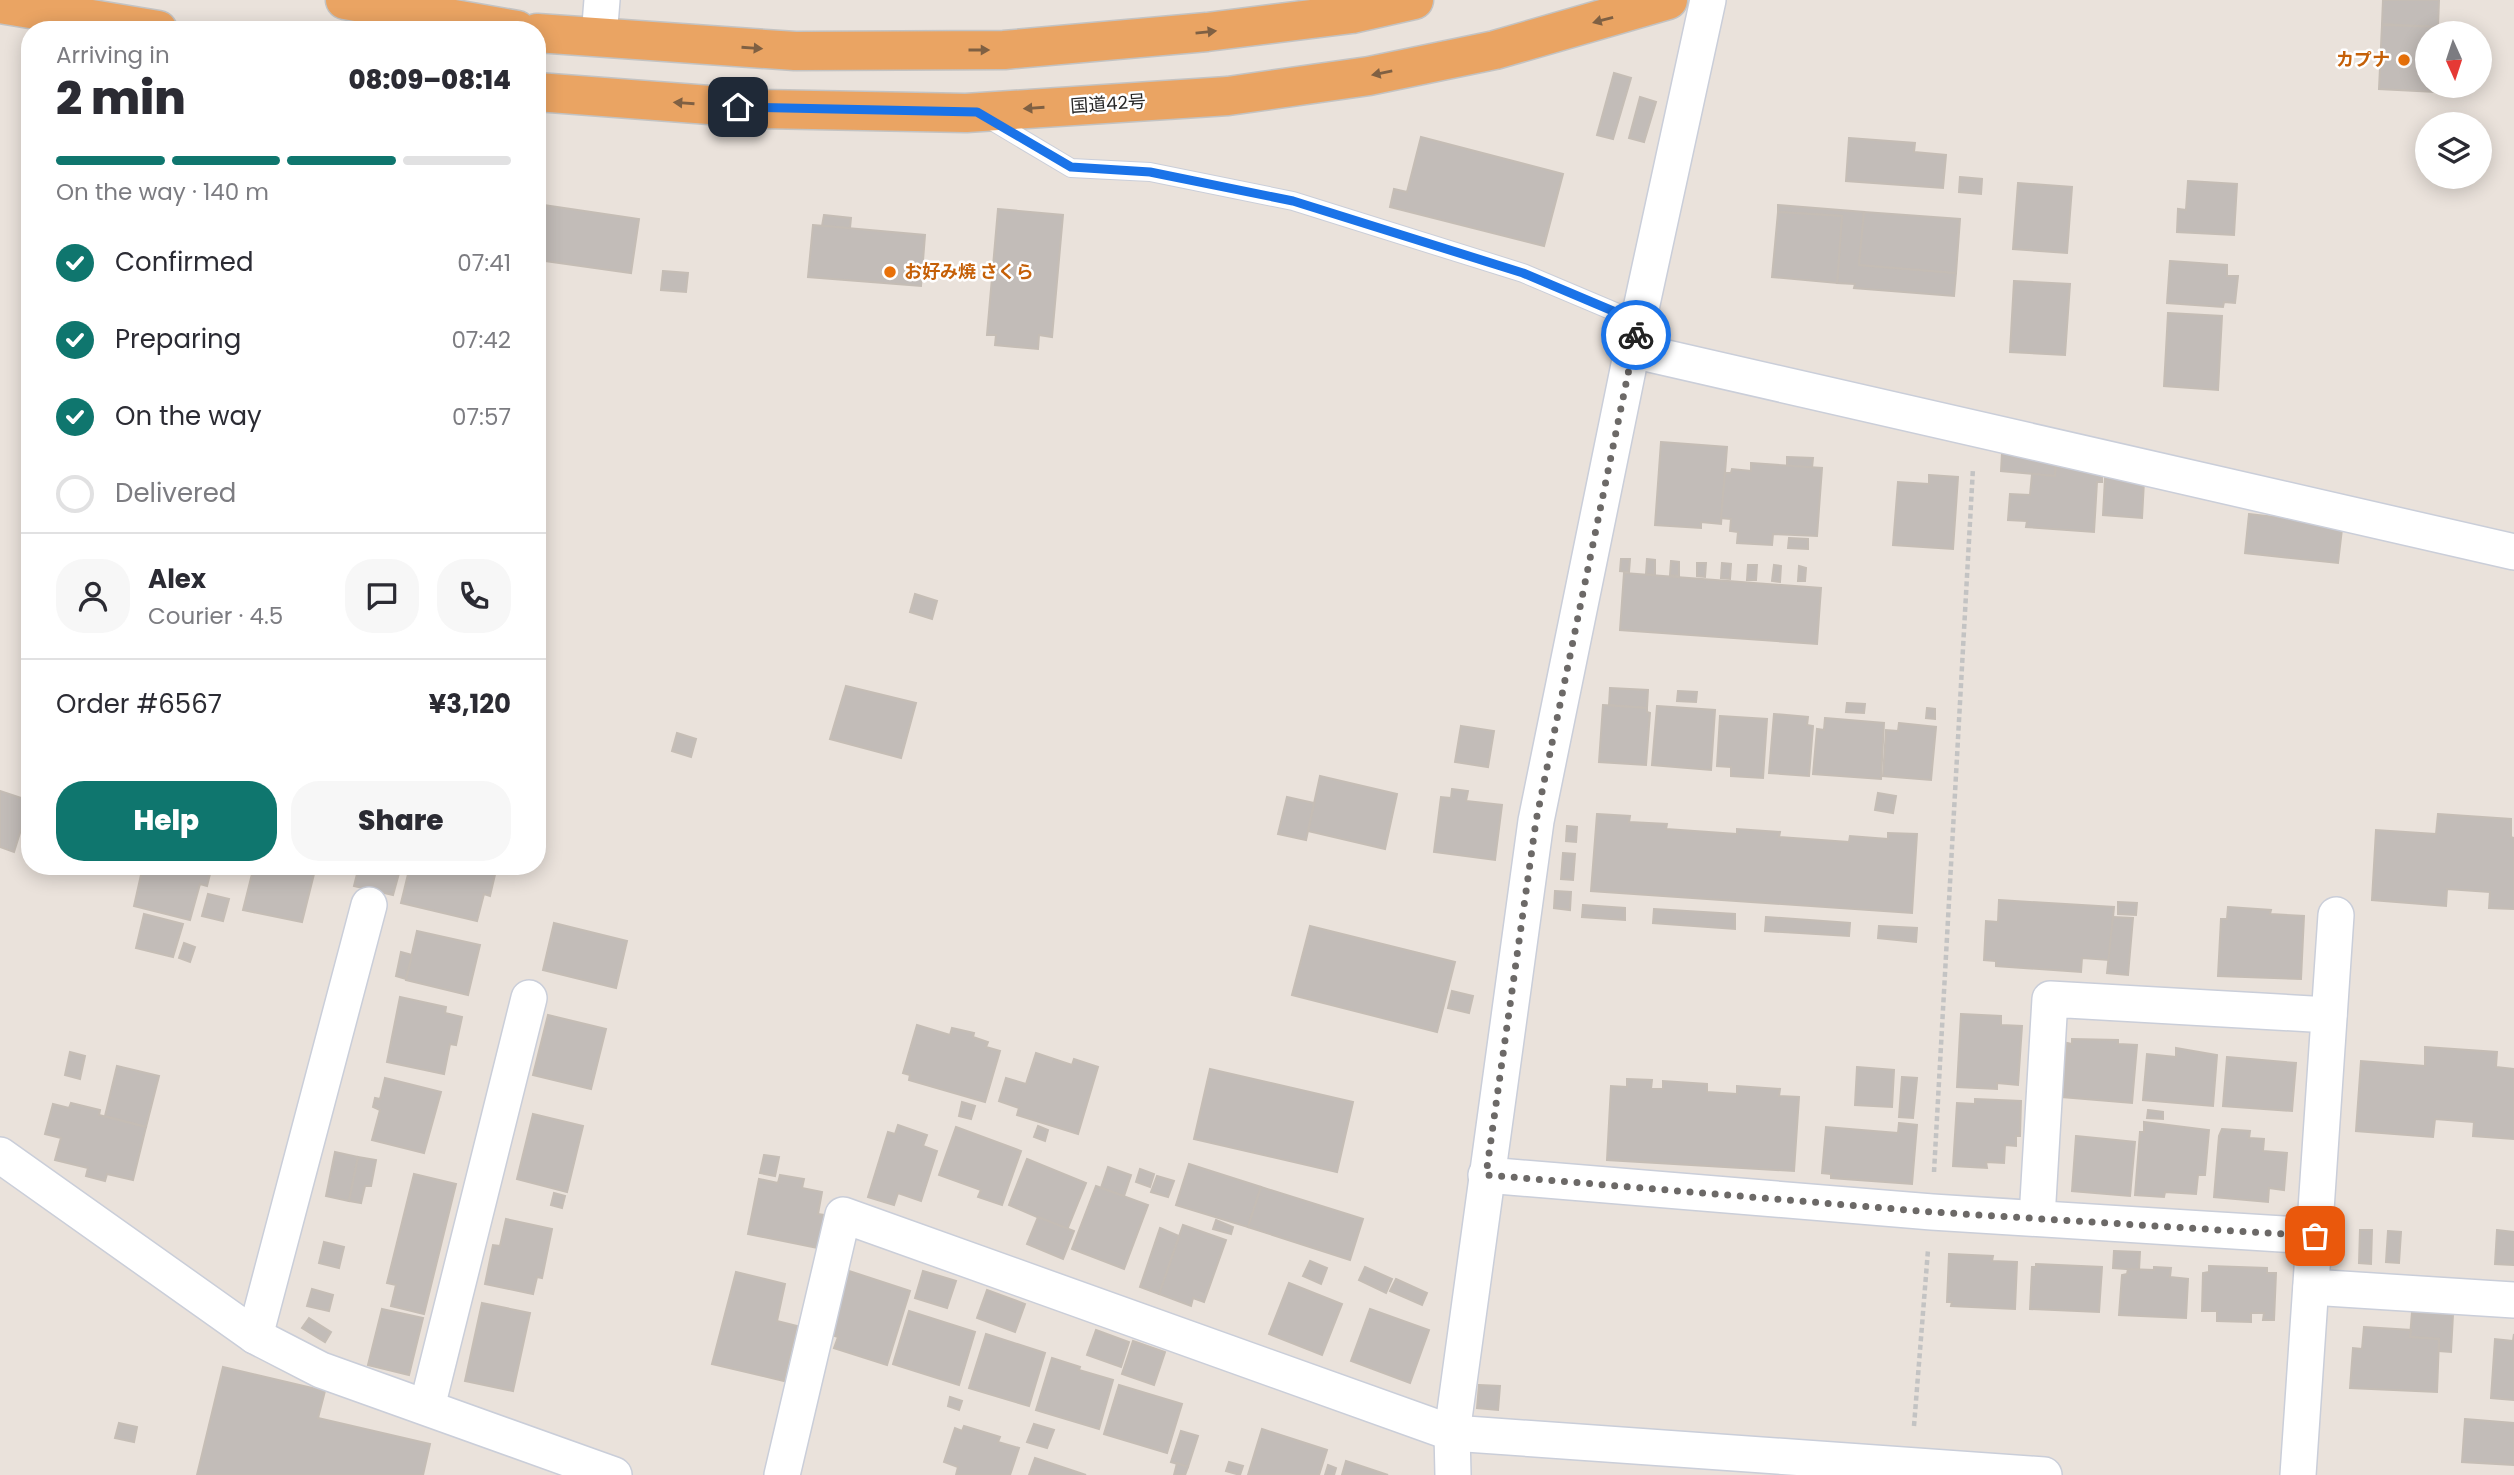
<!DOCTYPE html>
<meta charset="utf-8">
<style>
body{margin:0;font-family:Poppins,"Noto Sans JP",sans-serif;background:#f7f7f7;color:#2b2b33;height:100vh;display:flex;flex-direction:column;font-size:26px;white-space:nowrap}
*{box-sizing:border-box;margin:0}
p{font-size:23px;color:#7c7c81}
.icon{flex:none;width:38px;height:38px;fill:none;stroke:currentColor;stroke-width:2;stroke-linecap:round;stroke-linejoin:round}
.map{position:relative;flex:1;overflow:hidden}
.side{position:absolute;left:21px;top:21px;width:525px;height:854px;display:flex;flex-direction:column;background:#fff;border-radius:28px;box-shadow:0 4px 18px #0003}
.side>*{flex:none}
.needle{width:46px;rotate:177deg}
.controls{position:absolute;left:2415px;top:21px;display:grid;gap:14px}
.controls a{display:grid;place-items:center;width:77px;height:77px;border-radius:50%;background:#fff;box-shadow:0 4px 18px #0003;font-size:35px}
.pin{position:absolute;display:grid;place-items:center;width:60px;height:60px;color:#fff;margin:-30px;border-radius:14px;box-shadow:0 4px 10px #0006}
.courier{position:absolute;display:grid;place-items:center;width:70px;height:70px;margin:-35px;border:5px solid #1a73e8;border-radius:50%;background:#fff;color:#222;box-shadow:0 2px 9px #0007}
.headline em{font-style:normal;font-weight:800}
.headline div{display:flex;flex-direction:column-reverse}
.headline{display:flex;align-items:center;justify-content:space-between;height:119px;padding:0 35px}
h1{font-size:46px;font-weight:800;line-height:52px}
.bar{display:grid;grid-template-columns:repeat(4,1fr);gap:10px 7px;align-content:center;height:84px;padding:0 35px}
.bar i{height:9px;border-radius:5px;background:#e1e1e2}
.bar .on{background:#0f766e}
.bar p{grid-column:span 4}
.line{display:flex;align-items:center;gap:18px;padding:0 35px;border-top:2px solid #e1e1e2}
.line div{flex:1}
.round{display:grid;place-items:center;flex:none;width:74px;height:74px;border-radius:28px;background:#f7f7f7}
ol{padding:0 35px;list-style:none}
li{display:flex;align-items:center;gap:21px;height:77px}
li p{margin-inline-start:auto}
li .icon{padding:7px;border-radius:50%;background:#0f766e;color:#fff;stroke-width:4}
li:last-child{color:#7c7c81}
li i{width:38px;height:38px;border:4px solid #e1e1e2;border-radius:50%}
.primary-button{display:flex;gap:14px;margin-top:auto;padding:14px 35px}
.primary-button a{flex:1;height:80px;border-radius:28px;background:#0f766e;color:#fff;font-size:28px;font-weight:800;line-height:80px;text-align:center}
.primary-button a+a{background:#f7f7f7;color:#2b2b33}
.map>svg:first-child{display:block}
</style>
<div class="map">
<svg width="2514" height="1475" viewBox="0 0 2514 1475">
<rect width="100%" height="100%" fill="#eae2db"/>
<g fill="#c2bcb8" stroke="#c5bdb5" stroke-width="2">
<path d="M2383,0H2439L2438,27L2382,24Z"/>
<path d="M2382,25L2438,27V33H2427V86H2435V92L2379,89Z"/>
<path d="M1614,73L1631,78L1613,139L1597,135Z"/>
<path d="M1640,97L1656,102L1644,142L1629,138Z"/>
<path d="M1421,137L1563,174L1544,246L1390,207L1394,189L1407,192Z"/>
<path d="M1849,138L1915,143L1914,152L1946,155L1943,188L1846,181Z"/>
<path d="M1960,177L1982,179L1981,194L1959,192Z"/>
<path d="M2188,181L2237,184L2234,235L2177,232L2178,209L2186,210Z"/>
<path d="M2018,183L2072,187L2067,253L2013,249Z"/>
<path d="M537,204L639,219L631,273L537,260Z"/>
<path d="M1778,205L1864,212L1859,265L1956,273L1954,296L1854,288L1855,284L1837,283L1842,216L1778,212Z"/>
<path d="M998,209L1063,215L1052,337L1039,335L1038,349L995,345L996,335H987Z"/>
<path d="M1778,212L1842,216L1837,283L1772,277Z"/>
<path d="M1864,212L1960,219L1956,273L1859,265Z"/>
<path d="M824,215L851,218L850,228L822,226Z"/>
<path d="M813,225L925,235L921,286L808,277Z"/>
<path d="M2170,261L2227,265V276H2238L2235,303L2224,302L2223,307L2167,303Z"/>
<path d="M663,271L688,273L686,292L661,290Z"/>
<path d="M2014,281L2070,284L2065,355L2010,352Z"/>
<path d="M2168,313L2222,316L2218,390L2164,386Z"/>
<path d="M1661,442L1727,447L1721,524L1701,522V528L1655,525Z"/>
<path d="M2002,453L2056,457L2055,476L2001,471Z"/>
<path d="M1787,457L1813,458L1812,468L1787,466Z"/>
<path d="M1751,463L1822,468L1817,536L1773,534L1772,545L1737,543L1738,532L1730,531L1731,519L1721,518L1725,473H1731L1732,469L1751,471Z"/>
<path d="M2056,466L2102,469V482H2097L2094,532L2026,527L2027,521L2008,520L2010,494L2030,495L2032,474L2055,476Z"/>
<path d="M1929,475L1958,477L1953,549L1893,545L1898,482L1929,484Z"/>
<path d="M2105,478L2144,481L2142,518L2103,515Z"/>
<path d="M2249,514L2320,522L2319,526L2342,529L2338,563L2245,553Z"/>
<path d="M1789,538L1808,539V549L1788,548Z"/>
<path d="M1621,559H1630L1629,572L1620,571Z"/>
<path d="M1647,559L1655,560V575L1646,574Z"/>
<path d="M1671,561L1679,562V576L1670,575Z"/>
<path d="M1697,563H1706L1705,577L1697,576Z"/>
<path d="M1722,563L1731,564L1730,579L1721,578Z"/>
<path d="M1748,565H1757L1756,580H1747Z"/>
<path d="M1774,565L1781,566L1780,582L1772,581Z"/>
<path d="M1799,566L1806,568L1805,581H1798Z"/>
<path d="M1624,573L1821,588L1817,644L1620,630Z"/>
<path d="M915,594L937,601L932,619L910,612Z"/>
<path d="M846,686L916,703L901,758L830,739Z"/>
<path d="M1610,688L1648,690L1647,708L1609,705Z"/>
<path d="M1678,691L1697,692L1696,702L1677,701Z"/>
<path d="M1847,703L1865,704L1864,713L1846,712Z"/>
<path d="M1603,705L1647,708V712L1650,713L1646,765L1599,762Z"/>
<path d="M1657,706L1715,710L1711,770L1652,765Z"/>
<path d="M1927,708L1935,709V719L1926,718Z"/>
<path d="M1774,714L1808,717L1807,725L1813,726L1809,776L1769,773Z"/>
<path d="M1720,716L1767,719L1763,778L1731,776V767L1717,766Z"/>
<path d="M1825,718L1884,723L1881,779L1813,774L1817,729L1824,730Z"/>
<path d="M1899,723L1936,727L1931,780L1883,776L1886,730L1898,731Z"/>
<path d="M1461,726L1494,731L1488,767L1455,762Z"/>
<path d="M677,733L696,739L691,757L672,751Z"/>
<path d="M1320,776L1397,794L1385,849L1308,831Z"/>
<path d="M1452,789L1468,791L1466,801L1502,805L1495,860L1434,852L1441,797L1451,798Z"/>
<path d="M0,791L30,801L14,852L0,847Z"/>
<path d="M1878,793L1896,796L1893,813L1875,810Z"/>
<path d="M1287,797L1314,803L1306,840L1278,834Z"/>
<path d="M1597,814L1630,816L1629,822L1667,824L1666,829L1737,834V829L1780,832L1779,837L1849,842L1850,836L1888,839V833L1917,834L1912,913L1591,891Z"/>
<path d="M2438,814L2511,819V837L2514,838V909L2489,908L2490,892L2447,889L2446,906L2372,900L2376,830L2436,834Z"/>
<path d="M1567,826L1577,827L1576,842L1566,841Z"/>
<path d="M1563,853L1575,854L1573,880L1561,879Z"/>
<path d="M143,866H212L207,886L200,884L190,920L134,906Z"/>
<path d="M254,866H316L302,922L243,910Z"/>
<path d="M359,866H401L393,895L354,886Z"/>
<path d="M410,866H497L490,896L484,894L477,921L401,903Z"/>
<path d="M1555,891L1571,892L1570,910L1554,908Z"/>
<path d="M208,894L229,899L223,921L202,916Z"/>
<path d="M1999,900L2114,907L2109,960L2082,958L2081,972L1996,966V961L1984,960L1986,921L1998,922Z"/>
<path d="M2118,902L2137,903L2136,915L2118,914Z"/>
<path d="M1583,905L1625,908V920L1582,917Z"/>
<path d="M2228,907L2271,910L2270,914L2304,916L2301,979L2218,976L2221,919H2227Z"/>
<path d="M1654,909L1735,914V929L1653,923Z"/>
<path d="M144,914L183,924L173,957L136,948Z"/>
<path d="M1766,917L1850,923L1849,936L1765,931Z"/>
<path d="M2113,917L2133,918L2128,975L2107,973Z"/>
<path d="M554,923L627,941L616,988L543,970Z"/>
<path d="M1310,926L1455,962L1437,1032L1292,995Z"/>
<path d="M1879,926L1917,928L1916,942L1878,938Z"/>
<path d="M417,931L480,945L468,995L406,980Z"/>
<path d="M184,943L195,947L190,962L179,958Z"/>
<path d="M401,952L412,955L406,979L396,976Z"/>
<path d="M1452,991L1473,996L1469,1013L1448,1008Z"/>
<path d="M400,997L446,1007L445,1013L462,1017L456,1045L450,1044L444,1074L387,1062Z"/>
<path d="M1961,1014L2001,1016V1025L2022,1026L2018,1085L1997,1083V1089L1957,1087Z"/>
<path d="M548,1015L606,1029L591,1089L533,1075Z"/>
<path d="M917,1025L950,1035L952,1028L974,1033L973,1037L988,1042L986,1047L1000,1051L985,1102L909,1080L910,1075L903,1073Z"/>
<path d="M2072,1039L2118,1040V1044L2137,1045L2132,1103L2062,1097L2067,1043L2072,1044Z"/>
<path d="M2425,1047L2497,1052L2496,1067L2514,1069V1139L2473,1136L2474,1122L2435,1119L2433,1137L2356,1131L2361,1061L2425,1066Z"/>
<path d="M2176,1048L2217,1055L2213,1106L2143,1100L2147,1054L2176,1057Z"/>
<path d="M70,1052L85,1056L80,1079L65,1075Z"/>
<path d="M1036,1053L1072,1065L1074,1059L1098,1067L1078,1134L1017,1115L1019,1108L999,1101L1006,1078L1026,1084Z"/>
<path d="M2227,1057L2296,1063L2292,1111L2223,1106Z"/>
<path d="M117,1066L159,1076L146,1127L105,1116Z"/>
<path d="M1857,1067L1894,1070L1892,1107L1855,1105Z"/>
<path d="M1210,1069L1353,1102L1337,1172L1194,1139Z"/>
<path d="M1902,1077L1917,1078L1913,1118L1899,1117Z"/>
<path d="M385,1078L441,1092L424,1153L372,1140L380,1110L373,1107L375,1098L380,1099Z"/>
<path d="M1627,1079L1652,1080L1651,1089H1663V1081L1707,1084V1092L1737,1094V1086L1780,1089L1779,1096L1799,1097L1794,1171L1607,1160L1611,1086L1627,1087Z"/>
<path d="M1975,1099L2021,1101L2020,1136H2016V1146L2005,1145L2004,1163L1986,1162L1987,1168L1953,1166L1957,1103L1975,1104Z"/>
<path d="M962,1102L975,1106L971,1119L959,1116Z"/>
<path d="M71,1103L100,1110L99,1115L146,1127L133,1180L107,1174L105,1181L86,1176L88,1168L55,1160L61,1138L45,1134L53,1104L69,1108Z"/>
<path d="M2148,1110L2163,1112V1119L2147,1118Z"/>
<path d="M533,1114L583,1126L567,1192L517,1179Z"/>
<path d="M2144,1122L2209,1130L2205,1175H2198L2196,1194L2165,1192L2164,1197L2135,1195L2140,1132H2144Z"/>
<path d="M1899,1123L1917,1125L1912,1184L1831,1178V1174L1822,1173L1826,1127L1898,1133Z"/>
<path d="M898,1125L927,1135L923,1146L937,1151L921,1201L898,1193L894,1205L868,1197L888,1132L895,1134Z"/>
<path d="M1038,1126L1048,1130L1045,1141L1034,1137Z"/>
<path d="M956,1127L1021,1151L1002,1205L978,1197L981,1190L939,1175Z"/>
<path d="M2222,1129L2250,1131L2249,1138L2264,1139L2263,1151L2287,1153L2284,1190L2269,1188L2268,1202L2214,1197L2219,1136Z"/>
<path d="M2076,1136L2135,1142L2130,1196L2072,1191Z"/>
<path d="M335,1152L358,1157L349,1201L326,1196Z"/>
<path d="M764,1155L779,1157L775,1176L760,1173Z"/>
<path d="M358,1157L376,1160L371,1186H365L361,1203L349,1201Z"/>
<path d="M1027,1159L1086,1183L1067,1230L1009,1205Z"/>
<path d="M1189,1164L1261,1187L1248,1227L1176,1205Z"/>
<path d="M1108,1167L1131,1175L1124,1196L1101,1188Z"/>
<path d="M1140,1169L1154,1174L1150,1187L1136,1182Z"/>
<path d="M414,1174L456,1184L424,1314L391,1306L396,1285L387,1283Z"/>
<path d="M780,1175L804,1179L802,1188L822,1192L818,1214L825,1215L818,1248L748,1234L759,1179L778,1183Z"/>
<path d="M1157,1176L1174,1181L1168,1197L1151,1192Z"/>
<path d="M1096,1186L1148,1205L1124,1269L1072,1249Z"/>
<path d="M1261,1187L1363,1219L1350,1260L1248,1227Z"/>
<path d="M554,1193L565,1196L562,1208L551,1205Z"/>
<path d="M1038,1217L1074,1231L1063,1259L1027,1244Z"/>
<path d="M506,1219L552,1229L542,1278L537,1277L533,1294L485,1284L493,1245L500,1246Z"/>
<path d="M1216,1220L1233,1227L1231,1234L1213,1229Z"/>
<path d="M1183,1225L1226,1240L1204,1302L1193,1298L1191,1306L1159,1294Z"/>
<path d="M1160,1228L1179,1236L1159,1294L1140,1287Z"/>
<path d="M2360,1230H2372L2371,1264L2359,1263Z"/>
<path d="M2497,1230L2514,1232V1265L2495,1264Z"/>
<path d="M2388,1231L2401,1232L2399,1263L2386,1262Z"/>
<path d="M324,1242L344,1247L339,1268L319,1263Z"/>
<path d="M2114,1251L2140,1252L2139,1270L2113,1268Z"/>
<path d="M1949,1254L1993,1256L1992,1261L2017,1262L2015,1309L1951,1306L1952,1302H1947Z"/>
<path d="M1310,1261L1327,1268L1321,1284L1303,1276Z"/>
<path d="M2036,1264L2102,1267L2099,1312L2030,1309L2032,1267H2036Z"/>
<path d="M2209,1266L2267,1268V1273H2276L2274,1320H2263L2264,1313H2251V1322L2217,1321V1311H2202L2203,1273L2209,1272Z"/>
<path d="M1365,1267L1392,1279L1386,1293L1359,1280Z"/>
<path d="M2154,1267L2171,1268L2170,1277L2188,1279L2186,1318L2119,1315L2122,1275L2127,1274L2128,1269L2154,1270Z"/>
<path d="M849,1271L910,1291L887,1365L834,1348L838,1337L829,1334Z"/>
<path d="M923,1271L956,1281L947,1308L915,1298Z"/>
<path d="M736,1272L785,1284L777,1321L797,1326L784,1381L712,1364Z"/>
<path d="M1396,1279L1427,1293L1422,1305L1390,1291Z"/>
<path d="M1289,1283L1342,1304L1322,1355L1269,1334Z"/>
<path d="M312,1289L333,1295L329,1311L307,1306Z"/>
<path d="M987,1290L1025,1304L1015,1332L977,1318Z"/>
<path d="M482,1303L530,1313L513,1391L465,1381Z"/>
<path d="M382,1309L423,1318L409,1375L368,1365Z"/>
<path d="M1370,1309L1429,1330L1410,1383L1351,1361Z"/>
<path d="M909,1311L975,1332L959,1385L893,1364Z"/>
<path d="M2412,1312L2453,1314L2451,1352L2439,1351V1339L2410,1337Z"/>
<path d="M309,1318L331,1332L325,1342L302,1328Z"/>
<path d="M2364,1327L2411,1330L2410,1337L2439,1339L2437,1392L2350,1388L2353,1348L2362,1349Z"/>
<path d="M1096,1330L1129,1342L1121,1367L1087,1355Z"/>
<path d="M986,1334L1045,1353L1029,1406L969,1388Z"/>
<path d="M2514,1334V1400L2491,1398L2495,1339L2513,1341Z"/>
<path d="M1133,1341L1165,1352L1154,1385L1122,1374Z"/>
<path d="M1052,1358L1080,1367L1079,1370L1113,1380L1099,1429L1036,1410Z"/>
<path d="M223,1367L325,1391L318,1418L430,1444L423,1475H197Z"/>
<path d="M1119,1385L1182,1404L1167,1453L1104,1434Z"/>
<path d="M1479,1385L1500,1386L1498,1410L1477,1408Z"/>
<path d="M950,1397L962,1401L959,1410L948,1406Z"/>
<path d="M2465,1419L2514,1423V1465L2462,1462Z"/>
<path d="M119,1423L137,1427L134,1442L115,1438Z"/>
<path d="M1034,1424L1054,1430L1047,1448L1027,1442Z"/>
<path d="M964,1426L1000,1437L998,1442L1019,1448L1010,1475H956L958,1467L944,1462L955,1428L962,1431Z"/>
<path d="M1262,1429L1327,1450L1319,1475H1248Z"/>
<path d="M1181,1431L1198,1436L1188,1467L1171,1462Z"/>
<path d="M1035,1458L1086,1475H1029Z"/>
<path d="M1346,1461L1388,1475H1342Z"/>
<path d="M1229,1462L1243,1466L1240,1475L1226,1471Z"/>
<path d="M1177,1463L1188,1467L1185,1475H1174Z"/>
<path d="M1328,1465L1336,1468L1334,1475H1325Z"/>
</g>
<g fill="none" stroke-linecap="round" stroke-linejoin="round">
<defs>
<path id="service" d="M987,118L1071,168L1150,172L1293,201L1523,273L1639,322"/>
<g id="minor">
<path d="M599,37L602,0"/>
<path d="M1632,350L2514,552"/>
<path d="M0,1155L255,1336L321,1370L614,1475"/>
<path d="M1486,1175L1932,1212L2314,1236"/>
<path d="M2037,1218L2050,999L2329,1015"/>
<path d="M2311,1287L2514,1300"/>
<path d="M255,1336L369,905"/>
<path d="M427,1407L529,998"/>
<path d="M782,1475L843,1215L1452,1433L2044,1475"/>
<path d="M1453,1475L1452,1433L1536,821L1632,350L1708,0"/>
<path d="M2298,1475L2336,915"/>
</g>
<g id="trunk">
<path d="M345,0L517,30"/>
<path d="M0,4L158,30"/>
<path d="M537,33L795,51L1004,50L1207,32L1352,14L1414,0"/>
<path d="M537,92L763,109L966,113L1228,96L1369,76L1495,50L1668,0"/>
</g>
</defs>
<use href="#service" stroke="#caced9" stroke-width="20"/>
<use href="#minor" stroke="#caced9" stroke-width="38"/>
<use href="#trunk" stroke="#c3c3c3" stroke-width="41"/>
<g stroke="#c3c3c3" stroke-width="4.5" stroke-dasharray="5 3.5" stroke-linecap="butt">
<path d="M1934,1172L1973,468"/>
<path d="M1914,1426L1928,1250"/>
</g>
<use href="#service" stroke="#fff" stroke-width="18"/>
<use href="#minor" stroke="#fff" stroke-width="35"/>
<use href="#trunk" stroke="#eaa463" stroke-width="38"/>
</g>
<defs><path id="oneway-solid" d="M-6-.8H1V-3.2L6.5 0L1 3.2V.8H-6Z" transform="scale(1.75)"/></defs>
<g fill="#7f6043">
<use href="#oneway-solid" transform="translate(1603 20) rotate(165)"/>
<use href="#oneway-solid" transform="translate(1206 32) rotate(-6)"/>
<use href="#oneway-solid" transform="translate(752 48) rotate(4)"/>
<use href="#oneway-solid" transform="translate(979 50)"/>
<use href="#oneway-solid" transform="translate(1382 73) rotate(168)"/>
<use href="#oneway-solid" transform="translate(684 103) rotate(-176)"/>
<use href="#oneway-solid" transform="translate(1034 108) rotate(176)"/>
</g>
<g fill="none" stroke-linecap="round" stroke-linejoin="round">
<path stroke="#6c6967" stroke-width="7" stroke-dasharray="0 12.6" d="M1636,335L1536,821L1486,1175L1932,1212L2315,1236"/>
<path stroke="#1a73e8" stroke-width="9" d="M738,107L977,112L1071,167L1150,172L1293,201L1523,273L1639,322L1636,335"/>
</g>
<g fill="#e8710a" stroke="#fff" stroke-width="2.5">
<circle cx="2404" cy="60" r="7"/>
<circle cx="890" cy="272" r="7"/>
</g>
<g text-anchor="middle" stroke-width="5" stroke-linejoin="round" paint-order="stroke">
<g font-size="18" font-weight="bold" fill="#c56008" stroke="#fff" text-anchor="end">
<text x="2390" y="66">カプナ</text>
<text x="904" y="278" text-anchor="start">お好み焼 さくら</text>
</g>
<g font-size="18" fill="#282828" stroke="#fff">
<text transform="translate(1108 104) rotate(-4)" y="6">国道42号</text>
</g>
</g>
</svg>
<div class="controls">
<a><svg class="needle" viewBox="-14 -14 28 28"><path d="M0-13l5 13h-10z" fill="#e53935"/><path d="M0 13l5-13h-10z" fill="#7c7c81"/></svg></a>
<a><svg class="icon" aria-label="layers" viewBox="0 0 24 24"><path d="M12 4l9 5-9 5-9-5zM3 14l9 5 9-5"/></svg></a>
</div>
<div class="pin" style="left:2315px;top:1236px;background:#ea580c"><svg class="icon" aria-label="bag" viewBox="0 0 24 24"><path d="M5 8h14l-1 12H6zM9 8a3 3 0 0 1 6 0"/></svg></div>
<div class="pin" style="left:738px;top:107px;background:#1f2937"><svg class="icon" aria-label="home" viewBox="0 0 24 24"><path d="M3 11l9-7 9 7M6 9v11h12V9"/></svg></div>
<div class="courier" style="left:1636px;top:335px"><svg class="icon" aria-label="bike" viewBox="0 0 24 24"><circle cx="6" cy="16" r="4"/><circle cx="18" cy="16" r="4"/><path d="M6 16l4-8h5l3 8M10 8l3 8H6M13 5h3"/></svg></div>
<section class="side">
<div class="headline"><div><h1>2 min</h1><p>Arriving in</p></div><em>08:09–08:14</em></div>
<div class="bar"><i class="on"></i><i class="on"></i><i class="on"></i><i></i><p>On the way · 140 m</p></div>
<ol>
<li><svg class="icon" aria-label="check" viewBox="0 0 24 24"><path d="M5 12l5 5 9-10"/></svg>Confirmed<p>07:41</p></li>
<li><svg class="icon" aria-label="check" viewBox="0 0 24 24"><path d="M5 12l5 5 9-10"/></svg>Preparing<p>07:42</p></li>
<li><svg class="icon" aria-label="check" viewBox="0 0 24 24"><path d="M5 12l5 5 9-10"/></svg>On the way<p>07:57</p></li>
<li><i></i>Delivered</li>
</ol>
<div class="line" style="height:126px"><a class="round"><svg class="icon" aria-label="person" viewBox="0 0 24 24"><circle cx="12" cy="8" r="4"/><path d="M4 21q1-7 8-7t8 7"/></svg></a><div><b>Alex</b><p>Courier · 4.5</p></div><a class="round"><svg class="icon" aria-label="chat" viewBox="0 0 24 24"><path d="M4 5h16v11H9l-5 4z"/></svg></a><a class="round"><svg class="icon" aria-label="phone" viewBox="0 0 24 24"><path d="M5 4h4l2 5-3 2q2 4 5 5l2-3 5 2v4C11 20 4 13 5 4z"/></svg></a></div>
<div class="line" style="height:91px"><div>Order #6567</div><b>¥3,120</b></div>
<div class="primary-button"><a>Help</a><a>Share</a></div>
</section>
</div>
